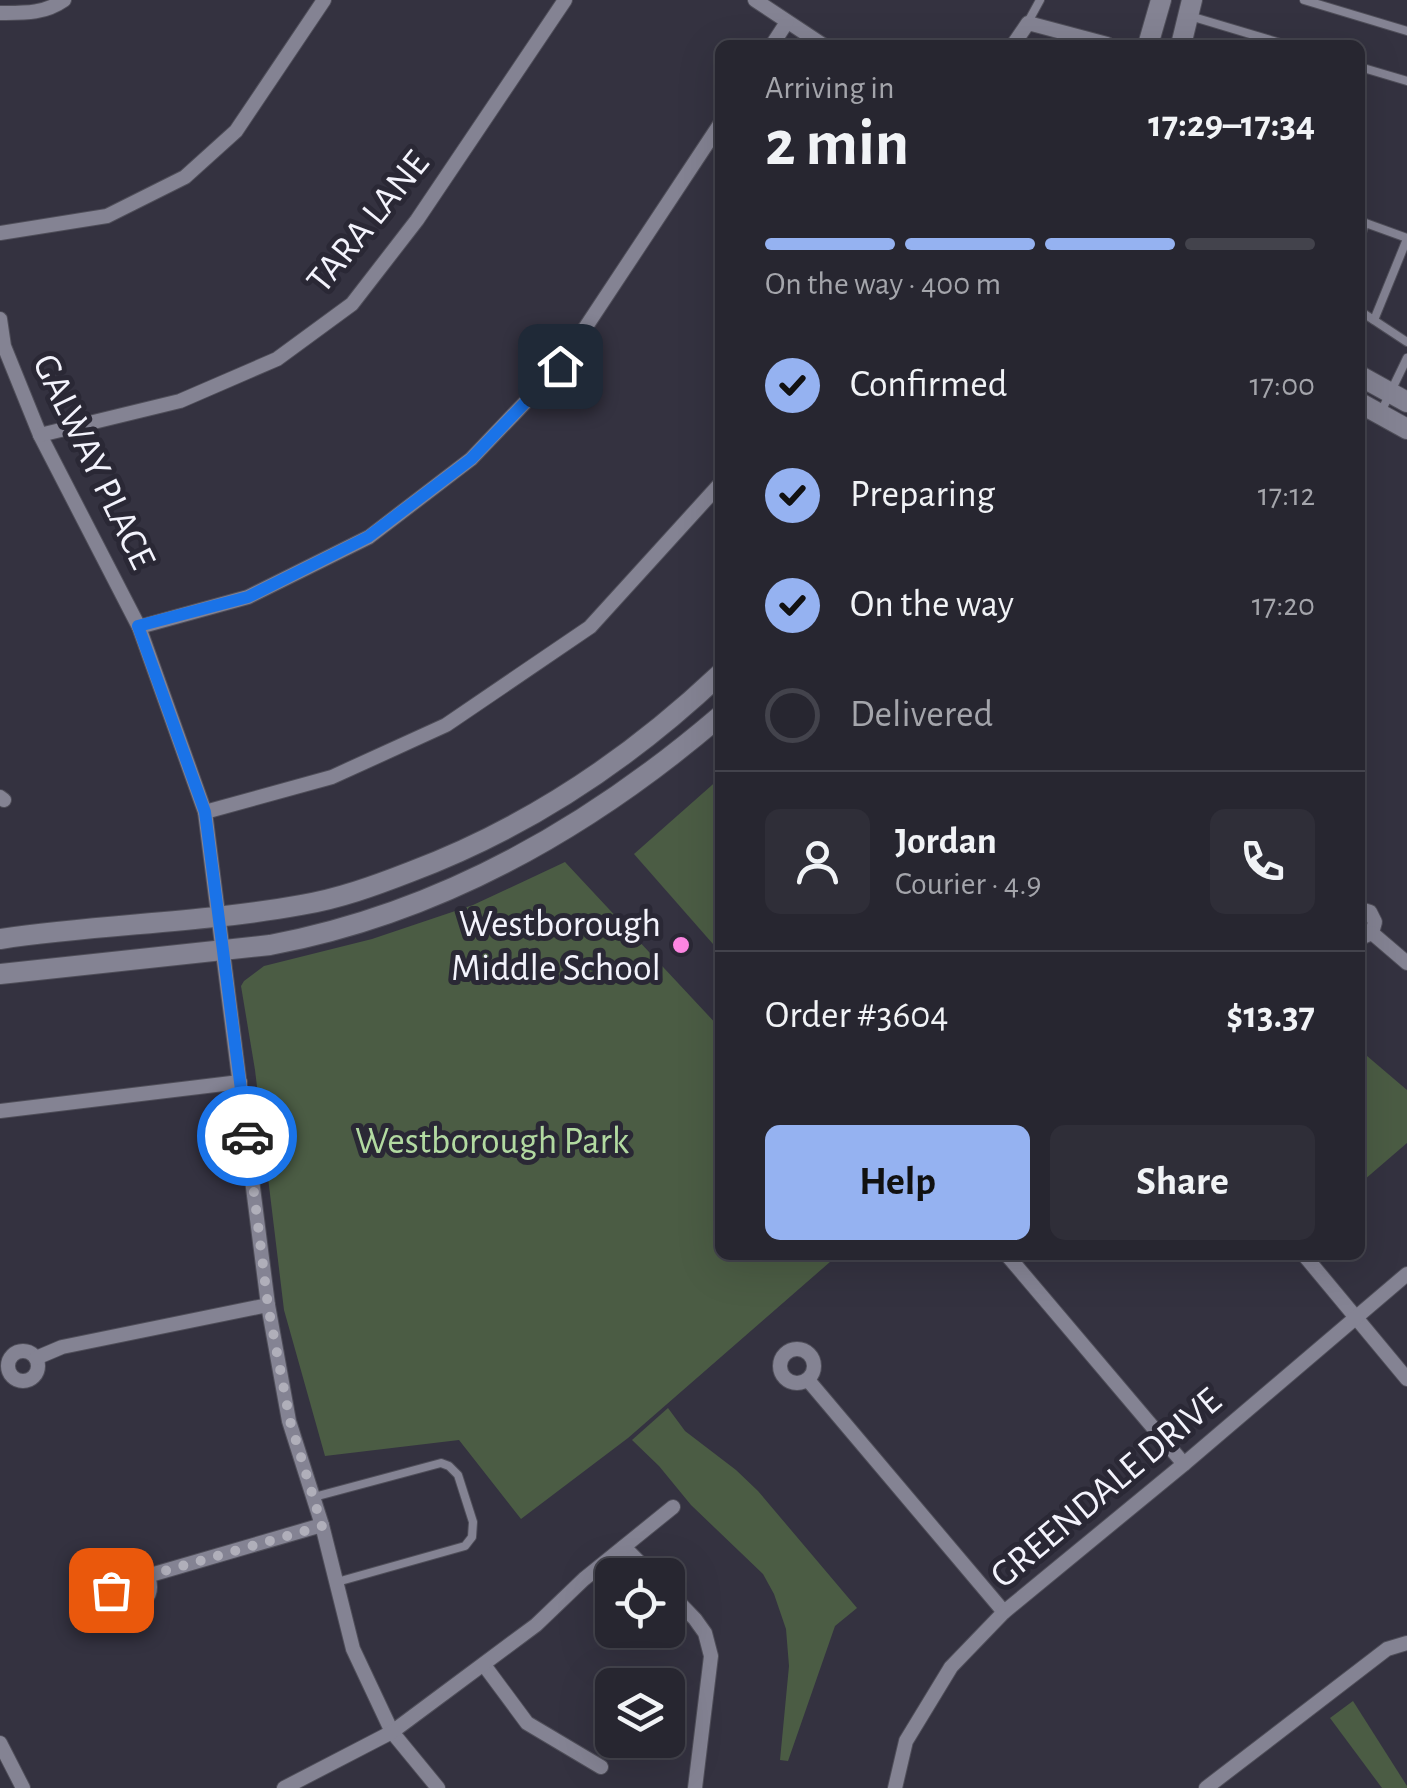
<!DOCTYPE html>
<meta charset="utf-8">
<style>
body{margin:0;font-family:"Alegreya Sans",sans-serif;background:#2f2e38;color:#f1f3f6;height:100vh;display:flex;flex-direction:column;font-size:38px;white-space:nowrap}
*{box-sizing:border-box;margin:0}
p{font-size:32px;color:#a4a5ab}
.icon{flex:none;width:55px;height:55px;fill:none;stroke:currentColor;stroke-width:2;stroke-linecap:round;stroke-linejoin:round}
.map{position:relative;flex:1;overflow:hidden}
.drawer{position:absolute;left:715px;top:40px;width:650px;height:1220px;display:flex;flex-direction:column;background:#272630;border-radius:15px;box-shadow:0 10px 40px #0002,0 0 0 2px #43434c}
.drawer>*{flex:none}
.buttons{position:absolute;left:595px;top:1558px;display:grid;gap:20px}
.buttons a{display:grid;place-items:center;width:90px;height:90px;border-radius:15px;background:#272630;box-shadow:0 10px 40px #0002,0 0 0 2px #43434c;font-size:50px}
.pin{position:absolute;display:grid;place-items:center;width:85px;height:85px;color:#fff;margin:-42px;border-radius:20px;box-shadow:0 5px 15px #0006}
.courier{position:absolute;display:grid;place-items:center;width:100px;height:100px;margin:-50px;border:8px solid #1a73e8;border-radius:50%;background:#fff;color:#222;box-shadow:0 2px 12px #0007}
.summary em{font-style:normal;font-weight:700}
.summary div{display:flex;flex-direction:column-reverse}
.summary{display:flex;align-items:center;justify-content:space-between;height:170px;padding:0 50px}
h1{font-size:65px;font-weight:700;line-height:75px}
.bar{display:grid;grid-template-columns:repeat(4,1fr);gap:15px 10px;align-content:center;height:120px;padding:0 50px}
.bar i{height:12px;border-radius:8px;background:#43434c}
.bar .selected{background:#95b2f1}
.bar p{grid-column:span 4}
.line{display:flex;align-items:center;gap:25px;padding:0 50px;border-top:2px solid #43434c}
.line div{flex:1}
.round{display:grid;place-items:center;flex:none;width:105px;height:105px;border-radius:15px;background:#2f2e38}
ol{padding:0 50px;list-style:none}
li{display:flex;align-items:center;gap:30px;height:110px}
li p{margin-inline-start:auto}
li .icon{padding:10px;border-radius:50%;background:#95b2f1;color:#111;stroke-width:4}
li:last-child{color:#a4a5ab}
li i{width:55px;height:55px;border:5px solid #43434c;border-radius:50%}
.primary-button{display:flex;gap:20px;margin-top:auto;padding:20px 50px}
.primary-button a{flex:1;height:115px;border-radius:15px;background:#95b2f1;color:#111;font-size:40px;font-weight:700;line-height:115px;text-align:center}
.primary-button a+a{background:#2f2e38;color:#f1f3f6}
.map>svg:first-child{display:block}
</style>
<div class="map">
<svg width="1407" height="1788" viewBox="0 0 1407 1788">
<rect width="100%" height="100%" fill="#343240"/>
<g fill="#4b5c44">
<path d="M720,778V952L634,854Z"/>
<path d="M565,862L720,1028V1255H838L628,1438L521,1519L459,1440L325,1456L284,1310L255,1070L241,986L244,981L264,966L372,939L473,905Z"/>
<path d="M1360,1050L1407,1090V1143L1364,1180L1360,1175Z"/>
<path d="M668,1408L685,1431L736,1470L758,1491L857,1608L835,1626L788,1761L780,1760L789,1666L786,1629L774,1594L763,1574L691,1505L659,1466L632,1440Z"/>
<path d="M1353,1701L1407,1786V1788H1382L1330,1718Z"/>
</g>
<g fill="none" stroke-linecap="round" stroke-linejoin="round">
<defs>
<g id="lane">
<path d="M1304,0L1407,31"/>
<path d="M1190,16L1287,45"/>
<path d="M1028,22L1040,0"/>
<path d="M1360,67L1407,81"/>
<path d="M1360,221L1407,238"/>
<path d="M1360,239L1365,223"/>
<path d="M1360,311L1407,342"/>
<path d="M1374,320L1407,239"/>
<path d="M1381,412L1407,358"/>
<path d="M314,1497L441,1463L449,1466L458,1475L473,1522L472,1537L465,1546L337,1582"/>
</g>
<g id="street">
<path d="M755,0L823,45"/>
<path d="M0,13C24,13 44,14 64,0"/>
<path d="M772,45L787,22"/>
<path d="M1013,45L1028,23L1107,44"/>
<path d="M0,233L107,216L185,177L236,131L324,0"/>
<path d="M0,319L4,346L40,435L139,627L205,812L268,1305L289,1421L322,1525L353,1649L392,1732L438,1788"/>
<path d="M40,435L180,401L277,359L352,304L417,220L565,0"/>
<path d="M139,627L248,597L369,537L471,459L560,366L720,124"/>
<path d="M0,797L4,800"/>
<path d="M205,812L332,777L446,725L590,627L720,484"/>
<path d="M1360,909L1370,912L1375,922L1372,933L1360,938"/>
<path d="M1372,933L1407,963"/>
<path d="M0,1111L240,1082"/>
<path d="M1007,1255L1184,1464"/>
<path d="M1304,1255L1407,1379"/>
<circle cx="797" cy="1366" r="17"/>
<circle cx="23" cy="1366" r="15"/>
<path d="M36,1358L62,1347L268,1305"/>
<path d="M808,1380L1004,1612"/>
<path d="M624,1547L652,1575"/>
<circle cx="131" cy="1587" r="19"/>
<path d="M147,1576L322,1525"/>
<path d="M668,1591L695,1619L705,1633L711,1656L695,1788"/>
<path d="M484,1665L527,1723L601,1767"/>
<path d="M0,1743L23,1788"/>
<path d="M284,1788L392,1732L536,1625L584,1579L673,1507"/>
<path d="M895,1788L906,1741L951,1667L1004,1612L1184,1464L1407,1274"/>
<path d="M1206,1788L1387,1649L1407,1643"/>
</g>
<g id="secondary">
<path d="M1148,45L1161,0"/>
<path d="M1181,45L1192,0"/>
<path d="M1360,376L1407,402"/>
<path d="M1360,403L1407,429"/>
<path d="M0,939C100,924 202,923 301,905C338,899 374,886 410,872C527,828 629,760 720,674"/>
<path d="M0,974L270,945C441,913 589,828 720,716"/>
</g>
</defs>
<use href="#lane" stroke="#4f4e59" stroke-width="10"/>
<use href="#street" stroke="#4f4e59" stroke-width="16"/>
<use href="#secondary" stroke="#4f4e59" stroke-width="22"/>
<use href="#lane" stroke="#848393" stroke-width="8"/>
<use href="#street" stroke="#848393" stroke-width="14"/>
<use href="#secondary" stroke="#848393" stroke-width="20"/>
</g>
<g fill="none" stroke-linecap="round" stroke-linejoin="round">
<path stroke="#b0afba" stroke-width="10" stroke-dasharray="0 18" d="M111,1590L114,1576C125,1565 137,1565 147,1576L322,1526L290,1421L268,1306L247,1136"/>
<path stroke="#1a73e8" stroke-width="12" d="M247,1136L205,812L138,626L248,597L368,537L471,459L560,366"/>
</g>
<circle fill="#fd86e2" stroke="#2a2835" stroke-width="4" cx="681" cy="945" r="10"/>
<g text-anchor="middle" stroke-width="10" stroke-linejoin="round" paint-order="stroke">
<g font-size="38" fill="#f3f3fc" stroke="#2a2835">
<text transform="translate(367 221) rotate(-51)" y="13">TARA LANE</text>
<text transform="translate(95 461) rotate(64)" y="13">GALWAY PLACE</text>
<text transform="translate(1105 1487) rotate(-40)" y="13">GREENDALE DRIVE</text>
</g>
<g font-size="38" fill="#f3f3fc" stroke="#2a2835" text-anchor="end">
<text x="661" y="936">Westborough<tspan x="661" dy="44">Middle School</tspan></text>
</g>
<g font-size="38" fill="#b2daa1" stroke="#2a2835">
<text x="492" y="1153">Westborough Park</text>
</g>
</g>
</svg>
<div class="buttons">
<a><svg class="icon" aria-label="locate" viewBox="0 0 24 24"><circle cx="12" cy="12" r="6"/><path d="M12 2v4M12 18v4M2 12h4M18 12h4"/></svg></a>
<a><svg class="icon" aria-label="layers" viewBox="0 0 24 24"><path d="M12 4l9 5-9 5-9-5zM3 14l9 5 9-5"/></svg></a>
</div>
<div class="pin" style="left:111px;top:1590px;background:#ea580c"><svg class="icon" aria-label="bag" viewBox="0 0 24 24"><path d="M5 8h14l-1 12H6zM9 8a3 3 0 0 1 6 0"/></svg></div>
<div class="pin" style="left:560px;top:366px;background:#1f2937"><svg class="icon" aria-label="home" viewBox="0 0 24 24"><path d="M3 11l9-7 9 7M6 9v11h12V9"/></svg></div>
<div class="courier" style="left:247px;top:1136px"><svg class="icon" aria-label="car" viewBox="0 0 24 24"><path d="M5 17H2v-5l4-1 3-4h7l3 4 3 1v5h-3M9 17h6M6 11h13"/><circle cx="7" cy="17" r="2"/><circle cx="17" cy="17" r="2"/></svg></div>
<section class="drawer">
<div class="summary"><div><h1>2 min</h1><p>Arriving in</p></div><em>17:29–17:34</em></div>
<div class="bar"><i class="selected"></i><i class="selected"></i><i class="selected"></i><i></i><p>On the way · 400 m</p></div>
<ol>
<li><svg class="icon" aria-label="check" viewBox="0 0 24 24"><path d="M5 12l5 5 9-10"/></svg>Confirmed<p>17:00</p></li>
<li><svg class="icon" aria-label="check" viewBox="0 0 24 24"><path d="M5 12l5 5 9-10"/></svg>Preparing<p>17:12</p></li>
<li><svg class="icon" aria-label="check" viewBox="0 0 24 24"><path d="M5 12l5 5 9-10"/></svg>On the way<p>17:20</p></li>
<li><i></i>Delivered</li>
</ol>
<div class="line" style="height:180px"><a class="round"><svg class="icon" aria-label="person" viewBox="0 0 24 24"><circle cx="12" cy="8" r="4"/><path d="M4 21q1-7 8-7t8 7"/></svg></a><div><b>Jordan</b><p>Courier · 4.9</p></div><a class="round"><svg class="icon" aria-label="phone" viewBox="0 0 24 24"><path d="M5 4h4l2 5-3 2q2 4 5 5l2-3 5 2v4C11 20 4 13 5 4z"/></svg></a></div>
<div class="line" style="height:130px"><div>Order #3604</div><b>$13.37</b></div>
<div class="primary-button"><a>Help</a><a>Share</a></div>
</section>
</div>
